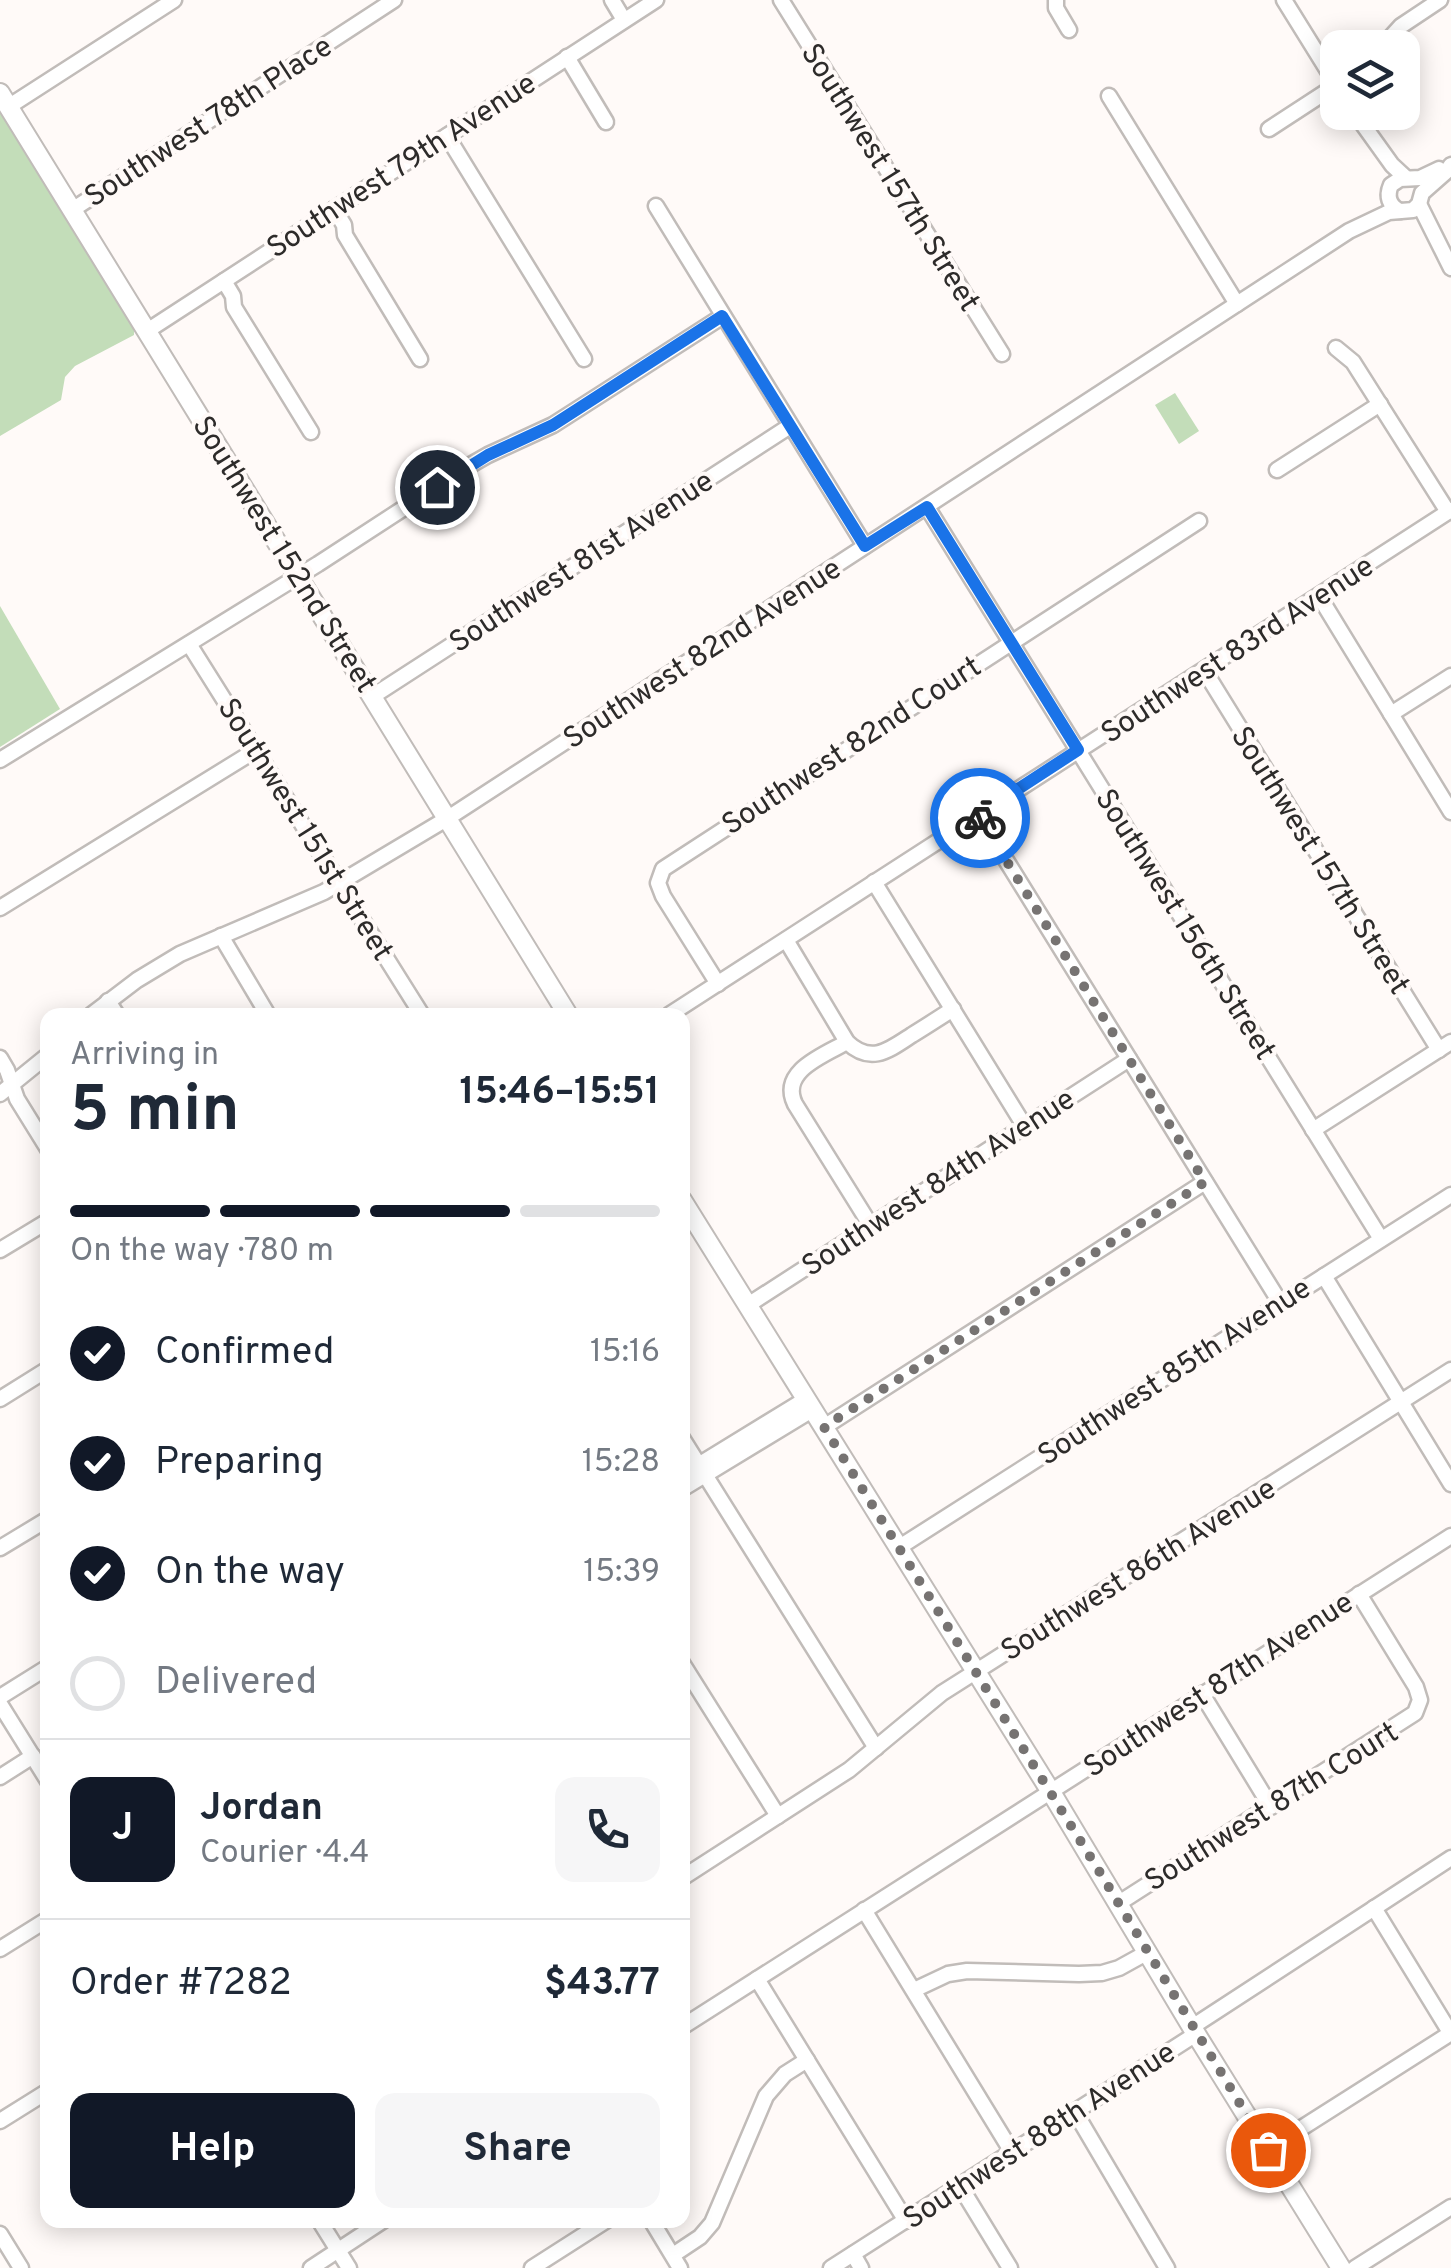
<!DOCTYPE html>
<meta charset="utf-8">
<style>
body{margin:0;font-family:Overpass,sans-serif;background:#f6f6f7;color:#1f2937;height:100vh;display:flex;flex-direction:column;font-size:38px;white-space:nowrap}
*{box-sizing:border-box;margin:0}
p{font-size:32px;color:#747a83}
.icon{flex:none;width:55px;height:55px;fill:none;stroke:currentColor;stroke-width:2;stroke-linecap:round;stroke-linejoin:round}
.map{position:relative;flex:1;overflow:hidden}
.drawer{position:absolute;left:40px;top:1008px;width:650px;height:1220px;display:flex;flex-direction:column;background:#fff;border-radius:20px;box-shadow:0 5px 25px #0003}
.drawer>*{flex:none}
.tools{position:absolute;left:1320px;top:30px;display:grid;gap:20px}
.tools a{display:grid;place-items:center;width:100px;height:100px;border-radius:20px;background:#fff;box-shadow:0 5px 25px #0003;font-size:50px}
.pin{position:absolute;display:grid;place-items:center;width:85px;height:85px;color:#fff;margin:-42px;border:5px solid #fff;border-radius:50%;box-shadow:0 2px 10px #0007}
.courier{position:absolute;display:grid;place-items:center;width:100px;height:100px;margin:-50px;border:8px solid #1a73e8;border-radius:50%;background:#fff;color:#222;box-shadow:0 2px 12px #0007}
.overview em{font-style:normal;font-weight:700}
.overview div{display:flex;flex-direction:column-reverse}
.overview{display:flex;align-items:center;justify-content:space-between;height:170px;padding:0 30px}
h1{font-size:65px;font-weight:700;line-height:75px}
.bar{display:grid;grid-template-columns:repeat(4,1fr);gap:15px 10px;align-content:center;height:120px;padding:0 30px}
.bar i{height:12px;border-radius:8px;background:#e0e1e3}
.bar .active{background:#111827}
.bar p{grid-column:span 4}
.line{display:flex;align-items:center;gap:25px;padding:0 30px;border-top:2px solid #e0e1e3}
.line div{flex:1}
.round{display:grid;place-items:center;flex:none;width:105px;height:105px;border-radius:20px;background:#f6f6f7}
ol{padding:0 30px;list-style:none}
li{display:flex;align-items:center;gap:30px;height:110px}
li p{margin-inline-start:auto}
li .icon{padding:10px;border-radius:50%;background:#111827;color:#fff;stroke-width:4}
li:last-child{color:#747a83}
li i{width:55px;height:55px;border:5px solid #e0e1e3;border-radius:50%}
.action{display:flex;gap:20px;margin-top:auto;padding:20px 30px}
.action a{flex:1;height:115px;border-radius:20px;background:#111827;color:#fff;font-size:40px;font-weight:700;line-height:115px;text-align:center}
.action a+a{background:#f6f6f7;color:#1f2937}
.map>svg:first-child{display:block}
</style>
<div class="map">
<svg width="1451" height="2268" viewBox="0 0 1451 2268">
<rect width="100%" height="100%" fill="#fffaf8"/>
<g fill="#c3ddb9">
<path d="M0,104L134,324V335L75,366L65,377L61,400L0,436Z"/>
<path d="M1175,393L1199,431L1179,444L1155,405Z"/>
<path d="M0,606L60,709L0,747Z"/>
</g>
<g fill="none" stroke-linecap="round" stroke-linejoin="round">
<defs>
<g id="minor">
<path d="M612,0L624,20"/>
<path d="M781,0L1002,354"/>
<path d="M1056,0V8L1069,30"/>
<path d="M1284,0L1338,87"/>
<path d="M1381,48L1401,26L1440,0"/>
<path d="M567,57L606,122"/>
<path d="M1109,96L1237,304"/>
<path d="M8,107L174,0"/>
<path d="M1354,112L1392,165L1406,178"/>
<path d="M1269,129L1338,84"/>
<path d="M447,136L584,359"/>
<path d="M1419,204L1451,268"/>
<path d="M656,206L865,546"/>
<path d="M334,209L344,225L345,235L420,359"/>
<path d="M72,210L394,0"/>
<path d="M1400,211C1389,206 1386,196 1391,185L1400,179L1420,178L1439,169"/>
<path d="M224,281L233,296L234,307L311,432"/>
<path d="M147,331L656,0"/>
<path d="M1336,348L1353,362L1448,512"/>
<path d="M1277,470L1380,404"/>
<path d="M927,507L1381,1239"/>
<path d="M1319,596L1451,812"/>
<path d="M189,644L422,1015"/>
<path d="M1204,670L1439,1050"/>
<path d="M373,696L790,426"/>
<path d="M1391,714L1451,676"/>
<path d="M0,760L318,564L467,467L488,455L553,425L723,316"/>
<path d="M978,815L1281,1304"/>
<path d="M874,882L1025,1127"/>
<path d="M0,908L256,750"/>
<path d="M221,936L268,1015"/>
<path d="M786,940L847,1042C871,1065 889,1050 912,1035C925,1027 939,1018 953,1009"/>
<path d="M718,984L663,896L658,883L663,869L1199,521"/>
<path d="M108,1001L117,1015"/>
<path d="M91,1015L137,980L180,954L324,892L448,818L1349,231L1389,212L1413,210L1419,204L1422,193L1447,171L1451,165"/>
<path d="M669,1015L1451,510"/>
<path d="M847,1042C824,1055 779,1071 795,1104L871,1226"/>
<path d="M0,1058L7,1070L17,1099L48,1149"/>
<path d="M0,1094L48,1055"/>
<path d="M1313,1130L1451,1042"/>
<path d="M0,1250L48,1221"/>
<path d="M1324,1276L1451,1484"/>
<path d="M748,1305L1129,1059"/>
<path d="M0,1399L48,1369"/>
<path d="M824,1427L1205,1182"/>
<path d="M682,1438L876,1748"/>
<path d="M682,1475L806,1399"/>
<path d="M682,1489L812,1410"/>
<path d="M0,1548L48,1519"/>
<path d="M898,1548L1451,1195"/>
<path d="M682,1663L778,1816"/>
<path d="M1202,1694L1271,1807"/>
<path d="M0,1697L48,1667"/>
<path d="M0,1704L48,1781"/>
<path d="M0,1777L33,1756"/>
<path d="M682,1878L849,1770L942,1693L1451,1370"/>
<path d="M1119,1903L1415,1713L1420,1700L1416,1687L1359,1594"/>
<path d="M1374,1908L1451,2034"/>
<path d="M864,1910L1012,2152"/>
<path d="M0,1949L48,1919"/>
<path d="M757,1979L906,2221"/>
<path d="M914,1990L948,1974L967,1971L1079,1974L1102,1973L1119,1968L1148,1952"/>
<path d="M682,2027L1451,1536"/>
<path d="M1192,2027L1451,1858"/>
<path d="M1075,2112L1167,2268"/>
<path d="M0,2121L48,2091"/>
<path d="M1267,2150L1451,2033"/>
<path d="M960,2186L1010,2268"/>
<path d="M319,2220L349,2268"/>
<path d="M651,2220L680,2268"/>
<path d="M0,2234L21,2268"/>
<path d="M853,2254L861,2268"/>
<path d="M673,2255L700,2237L712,2223L766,2096L785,2074L807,2060"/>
<path d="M311,2268L384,2220"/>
<path d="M532,2268L607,2220"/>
<path d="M831,2268L1196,2034"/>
<path d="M1355,2268L1451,2207"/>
</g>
<g id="major">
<path d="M0,93L568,1015"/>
<path d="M682,1200L1051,1792L1196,2034L1341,2268"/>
</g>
</defs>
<use href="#minor" stroke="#c1bcb9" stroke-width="19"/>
<use href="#major" stroke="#c1bcb9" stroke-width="22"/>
<use href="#minor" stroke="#fff" stroke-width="14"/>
<use href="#major" stroke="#fff" stroke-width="18"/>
</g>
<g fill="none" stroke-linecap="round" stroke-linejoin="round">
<path stroke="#767372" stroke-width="10" stroke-dasharray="0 18" d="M980,818L1205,1182L824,1427L1099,1871L1268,2150"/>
<path stroke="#1a73e8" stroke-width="12" d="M437,487L488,455L553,425L722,316L865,546L927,507L1078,750L978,815L980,818"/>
</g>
<g text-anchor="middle" stroke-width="8" stroke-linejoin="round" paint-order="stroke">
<g font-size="30" fill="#2d2b2a" stroke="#fffaf8">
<text transform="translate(208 121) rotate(-33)" y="10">Southwest 78th Place</text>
<text transform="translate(401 165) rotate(-33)" y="10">Southwest 79th Avenue</text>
<text transform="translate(891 177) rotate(58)" y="10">Southwest 157th Street</text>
<text transform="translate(285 554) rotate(58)" y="10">Southwest 152nd Street</text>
<text transform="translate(581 561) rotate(-33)" y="10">Southwest 81st Avenue</text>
<text transform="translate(1237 649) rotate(-33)" y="10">Southwest 83rd Avenue</text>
<text transform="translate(702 653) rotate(-33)" y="10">Southwest 82nd Avenue</text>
<text transform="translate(851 745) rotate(-33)" y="10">Southwest 82nd Court</text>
<text transform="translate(306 829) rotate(58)" y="10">Southwest 151st Street</text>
<text transform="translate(1321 860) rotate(58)" y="10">Southwest 157th Street</text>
<text transform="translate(1186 924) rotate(58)" y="10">Southwest 156th Street</text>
<text transform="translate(938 1182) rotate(-33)" y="10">Southwest 84th Avenue</text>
<text transform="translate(1174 1371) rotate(-33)" y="10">Southwest 85th Avenue</text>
<text transform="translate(1138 1569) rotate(-32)" y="10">Southwest 86th Avenue</text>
<text transform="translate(1218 1684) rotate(-33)" y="10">Southwest 87th Avenue</text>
<text transform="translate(1271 1806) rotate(-32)" y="10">Southwest 87th Court</text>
<text transform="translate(1039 2135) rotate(-33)" y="10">Southwest 88th Avenue</text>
</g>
</g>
</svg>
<div class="tools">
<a><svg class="icon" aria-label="layers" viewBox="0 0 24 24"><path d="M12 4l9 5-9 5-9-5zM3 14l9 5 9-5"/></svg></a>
</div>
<div class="pin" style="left:1268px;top:2150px;background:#ea580c"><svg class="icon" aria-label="bag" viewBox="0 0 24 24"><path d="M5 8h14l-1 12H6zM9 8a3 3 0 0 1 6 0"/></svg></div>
<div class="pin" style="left:437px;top:487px;background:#1f2937"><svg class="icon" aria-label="home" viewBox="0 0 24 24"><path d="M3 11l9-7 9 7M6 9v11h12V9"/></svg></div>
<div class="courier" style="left:980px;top:818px"><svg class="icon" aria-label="bike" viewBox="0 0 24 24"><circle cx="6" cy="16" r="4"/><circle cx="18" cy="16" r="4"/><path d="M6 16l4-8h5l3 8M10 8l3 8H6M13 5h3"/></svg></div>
<section class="drawer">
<div class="overview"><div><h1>5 min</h1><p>Arriving in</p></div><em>15:46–15:51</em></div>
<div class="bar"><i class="active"></i><i class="active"></i><i class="active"></i><i></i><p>On the way · 780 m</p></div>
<ol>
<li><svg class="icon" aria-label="check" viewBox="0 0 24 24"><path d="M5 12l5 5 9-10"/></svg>Confirmed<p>15:16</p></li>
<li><svg class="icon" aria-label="check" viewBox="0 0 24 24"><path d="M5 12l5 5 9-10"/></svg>Preparing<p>15:28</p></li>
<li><svg class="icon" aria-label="check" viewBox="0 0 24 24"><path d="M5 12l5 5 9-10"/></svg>On the way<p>15:39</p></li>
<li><i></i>Delivered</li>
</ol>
<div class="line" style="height:180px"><b class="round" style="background:#111827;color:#fff">J</b><div><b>Jordan</b><p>Courier · 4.4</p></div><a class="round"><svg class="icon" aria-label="phone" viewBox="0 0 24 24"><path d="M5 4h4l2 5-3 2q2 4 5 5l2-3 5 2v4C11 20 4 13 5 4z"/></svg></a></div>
<div class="line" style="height:130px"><div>Order #7282</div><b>$43.77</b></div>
<div class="action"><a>Help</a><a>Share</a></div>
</section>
</div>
